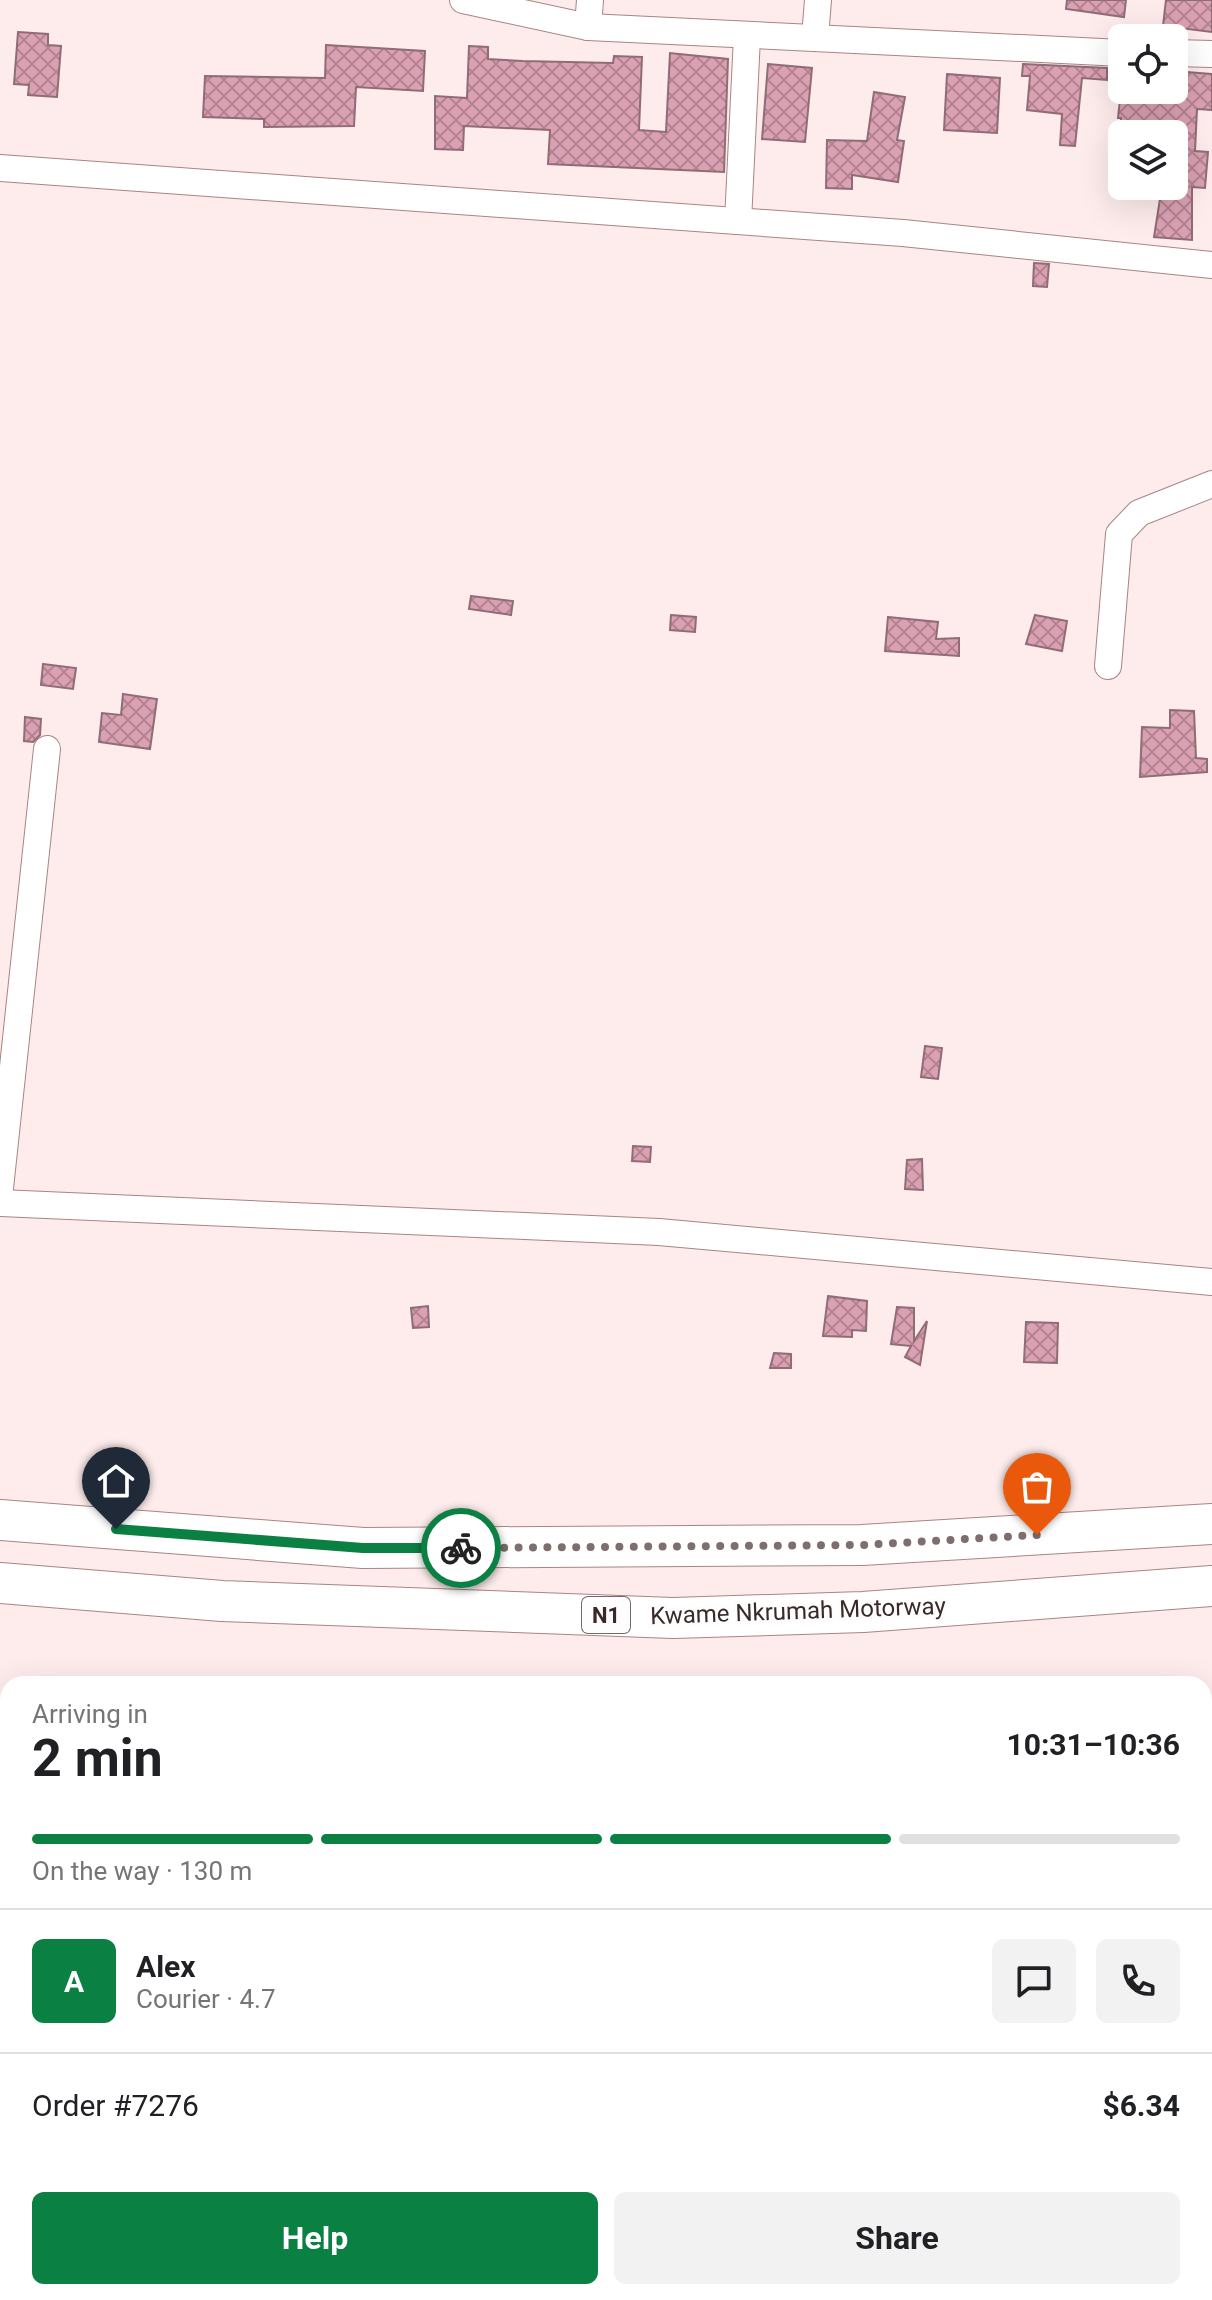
<!DOCTYPE html>
<meta charset="utf-8">
<style>
body{margin:0;font-family:Roboto,sans-serif;background:#f2f2f2;color:#202124;height:100vh;display:flex;flex-direction:column;font-size:30px;white-space:nowrap}
*{box-sizing:border-box;margin:0}
p{font-size:26px;color:#757577}
.icon{flex:none;width:44px;height:44px;fill:none;stroke:currentColor;stroke-width:2;stroke-linecap:round;stroke-linejoin:round}
.map{position:relative;flex:1;overflow:hidden}
.details{position:absolute;left:0px;top:1676px;width:1212px;height:624px;display:flex;flex-direction:column;background:#fff;border-radius:24px 24px 0 0;box-shadow:0 8px 32px #0002}
.details>*{flex:none}
.fabs{position:absolute;left:1108px;top:24px;display:grid;gap:16px}
.fabs a{display:grid;place-items:center;width:80px;height:80px;border-radius:12px;background:#fff;box-shadow:0 8px 32px #0002;font-size:40px}
.pin{position:absolute;display:grid;place-items:center;width:68px;height:68px;color:#fff;margin:-82px -34px;border-radius:50% 50% 50% 0;rotate:-45deg;box-shadow:0 0 8px #0007}
.pin .icon{rotate:45deg}
.courier{position:absolute;display:grid;place-items:center;width:80px;height:80px;margin:-40px;border:6px solid #0b8043;border-radius:50%;background:#fff;color:#222;box-shadow:0 2px 10px #0007}
.summary em{font-style:normal;font-weight:700}
.summary div{display:flex;flex-direction:column-reverse}
.summary{display:flex;align-items:center;justify-content:space-between;height:136px;padding:0 32px}
h1{font-size:52px;font-weight:700;line-height:60px}
.bar{display:grid;grid-template-columns:repeat(4,1fr);gap:12px 8px;align-content:center;height:96px;padding:0 32px}
.bar i{height:10px;border-radius:6px;background:#e0e0e0}
.bar .selected{background:#0b8043}
.bar p{grid-column:span 4}
.line{display:flex;align-items:center;gap:20px;padding:0 32px;border-top:2px solid #e0e0e0}
.line div{flex:1}
.round{display:grid;place-items:center;flex:none;width:84px;height:84px;border-radius:12px;background:#f2f2f2}
.primary-button{display:flex;gap:16px;margin-top:auto;padding:16px 32px}
.primary-button a{flex:1;height:92px;border-radius:12px;background:#0b8043;color:#fff;font-size:32px;font-weight:700;line-height:92px;text-align:center}
.primary-button a+a{background:#f2f2f2;color:#202124}
.map>svg:first-child{display:block}
</style>
<div class="map">
<svg width="1212" height="2300" viewBox="0 0 1212 2300">
<defs>
<pattern id="building-cross-hatch" width="8" height="8" patternUnits="userSpaceOnUse" patternTransform="scale(2)"><rect width="8" height="8" fill="#dba1b2"/><path d="M0 0l8 8M0 8l8-8" fill="none" stroke="#b38391"/></pattern>
</defs>
<rect width="100%" height="100%" fill="#fdeceb"/>
<g fill="url(#building-cross-hatch)" stroke="#906c77" stroke-width="2">
<path d="M1067,0H1126L1124,17L1066,9Z"/>
<path d="M1166,0H1212V32L1163,26Z"/>
<path d="M18,32L48,34V45L61,46L57,97L28,95L29,85L14,84Z"/>
<path d="M326,45L425,51L423,91L356,87L354,126L264,127V119L203,117L205,76L325,78Z"/>
<path d="M469,46L488,47V59L523,61L613,63L614,56L642,57L639,130L666,132L670,53L728,59L724,172L548,164L550,130L464,126L463,150L435,149V96L467,98Z"/>
<path d="M768,64L812,68L805,142L762,139Z"/>
<path d="M1023,64L1107,68V80L1082,78L1075,146L1060,145L1062,114L1027,110L1030,76H1022Z"/>
<path d="M1174,71L1212,74V110L1197,109L1195,151L1208,152L1205,188L1192,187V240L1154,237L1162,186H1174V134H1120L1121,118H1118L1121,90H1174Z"/>
<path d="M947,74L1000,78L997,133L944,130Z"/>
<path d="M874,92L905,97L897,140L904,141L898,182L852,175V189L826,188L827,140L867,141Z"/>
<path d="M1034,263L1049,264L1047,287L1033,286Z"/>
<path d="M471,596L513,601L511,615L469,609Z"/>
<path d="M671,615L696,617L695,632L670,630Z"/>
<path d="M1035,615L1067,621L1062,651L1026,644Z"/>
<path d="M888,617L938,622L936,639L959,638V656L885,651Z"/>
<path d="M43,664L76,668L73,689L41,685Z"/>
<path d="M123,694L157,699L150,749L99,742L102,713L121,715Z"/>
<path d="M1170,710L1194,711L1196,758L1207,759V772L1140,777L1142,727L1170,728Z"/>
<path d="M25,717L41,719L40,735L33,742L24,741Z"/>
<path d="M925,1046L942,1048L938,1079L921,1077Z"/>
<path d="M633,1146L651,1147L650,1162L632,1161Z"/>
<path d="M922,1159L923,1190L905,1189L907,1160Z"/>
<path d="M828,1296L867,1301L866,1331L852,1330V1337L823,1336Z"/>
<path d="M428,1306L429,1327L413,1328L411,1308Z"/>
<path d="M897,1307L914,1308V1341L927,1321L920,1365L905,1357L911,1346L891,1344Z"/>
<path d="M1026,1322L1058,1323L1057,1363L1024,1362Z"/>
<path d="M774,1353L791,1354V1368H770Z"/>
</g>
<g fill="none" stroke-linecap="round" stroke-linejoin="round">
<defs>
<g id="minor">
<path d="M463,0L588,27L1122,53"/>
<path d="M588,27L590,0"/>
<path d="M815,37L818,0"/>
<path d="M1174,53L1212,54"/>
<path d="M0,168L903,233L1212,265"/>
<path d="M738,221L747,37"/>
<path d="M1108,666L1119,534L1139,513L1212,484"/>
<path d="M0,1188L47,749"/>
<path d="M0,1203L659,1232L1212,1282"/>
<path d="M1204,1723L1212,1721"/>
<path d="M0,2120L8,2121"/>
<path d="M1204,2247L1212,2254"/>
<path d="M1204,2274L1212,2284"/>
<path d="M869,2292L874,2300"/>
<path d="M131,2300L132,2292"/>
<path d="M417,2300L418,2292"/>
<path d="M608,2300L609,2292"/>
<path d="M1122,2300L1131,2292"/>
</g>
<g id="major">
<path d="M1204,2111L1212,2105"/>
<path d="M1204,2159L1212,2153"/>
<path d="M945,2300L956,2292"/>
<path d="M1012,2300L1023,2292"/>
</g>
<g id="highway">
<path d="M0,1520L363,1548L862,1545L1212,1524"/>
<path d="M0,1583L222,1601L673,1618L863,1612L1212,1586"/>
</g>
</defs>
<use href="#minor" stroke="#aa8483" stroke-width="28"/>
<use href="#major" stroke="#aa8483" stroke-width="36"/>
<use href="#highway" stroke="#aa8483" stroke-width="42"/>
<use href="#minor" stroke="#fff" stroke-width="26"/>
<use href="#major" stroke="#fff" stroke-width="34"/>
<use href="#highway" stroke="#fff" stroke-width="40"/>
</g>
<g fill="none" stroke-linecap="round" stroke-linejoin="round">
<path stroke="#7e6e6d" stroke-width="8" stroke-dasharray="0 14.4" d="M461,1548L862,1545L1037,1535"/>
<path stroke="#0b8043" stroke-width="10" d="M116,1529L363,1548H461"/>
</g>
<g text-anchor="middle" stroke-width="7" stroke-linejoin="round" paint-order="stroke">
<rect fill="#fdfdfd" stroke="#746969" stroke-width="2" x="582" y="1597" width="48" height="36" rx="6"/>
<g font-size="22" font-weight="bold" fill="#392a29">
<text x="606" y="1623">N1</text>
</g>
<g font-size="24" fill="#392a29" stroke="#fdfdfd">
<text transform="translate(798 1611) rotate(-2)" y="8">Kwame Nkrumah Motorway</text>
</g>
</g>
</svg>
<div class="fabs">
<a><svg class="icon" aria-label="locate" viewBox="0 0 24 24"><circle cx="12" cy="12" r="6"/><path d="M12 2v4M12 18v4M2 12h4M18 12h4"/></svg></a>
<a><svg class="icon" aria-label="layers" viewBox="0 0 24 24"><path d="M12 4l9 5-9 5-9-5zM3 14l9 5 9-5"/></svg></a>
</div>
<div class="pin" style="left:1037px;top:1535px;background:#ea580c"><svg class="icon" aria-label="bag" viewBox="0 0 24 24"><path d="M5 8h14l-1 12H6zM9 8a3 3 0 0 1 6 0"/></svg></div>
<div class="pin" style="left:116px;top:1529px;background:#1f2937"><svg class="icon" aria-label="home" viewBox="0 0 24 24"><path d="M3 11l9-7 9 7M6 9v11h12V9"/></svg></div>
<div class="courier" style="left:461px;top:1548px"><svg class="icon" aria-label="bike" viewBox="0 0 24 24"><circle cx="6" cy="16" r="4"/><circle cx="18" cy="16" r="4"/><path d="M6 16l4-8h5l3 8M10 8l3 8H6M13 5h3"/></svg></div>
<section class="details">
<div class="summary"><div><h1>2 min</h1><p>Arriving in</p></div><em>10:31–10:36</em></div>
<div class="bar"><i class="selected"></i><i class="selected"></i><i class="selected"></i><i></i><p>On the way · 130 m</p></div>
<div class="line" style="height:144px"><b class="round" style="background:#0b8043;color:#fff">A</b><div><b>Alex</b><p>Courier · 4.7</p></div><a class="round"><svg class="icon" aria-label="chat" viewBox="0 0 24 24"><path d="M4 5h16v11H9l-5 4z"/></svg></a><a class="round"><svg class="icon" aria-label="phone" viewBox="0 0 24 24"><path d="M5 4h4l2 5-3 2q2 4 5 5l2-3 5 2v4C11 20 4 13 5 4z"/></svg></a></div>
<div class="line" style="height:104px"><div>Order #7276</div><b>$6.34</b></div>
<div class="primary-button"><a>Help</a><a>Share</a></div>
</section>
</div>
